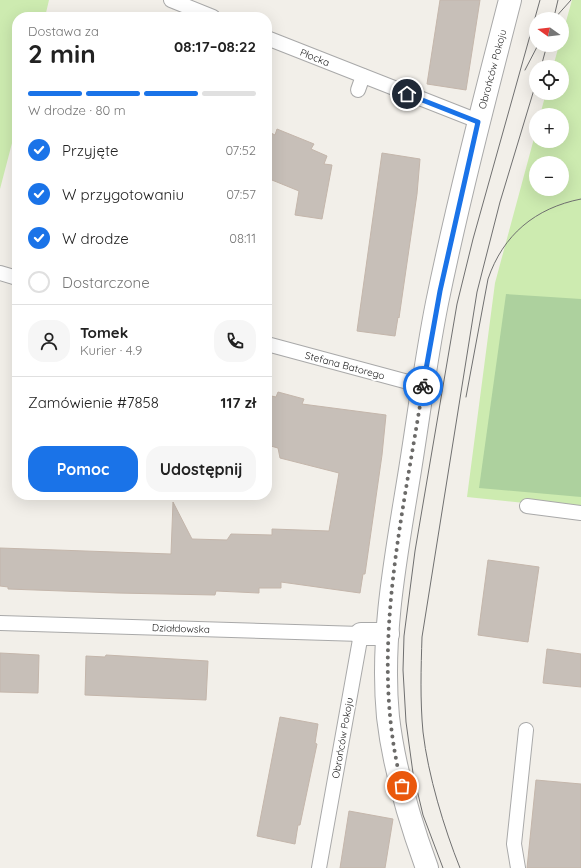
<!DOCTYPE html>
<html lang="pl">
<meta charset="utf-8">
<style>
body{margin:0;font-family:Quicksand,sans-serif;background:#f6f6f6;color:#222;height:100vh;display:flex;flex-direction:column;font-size:15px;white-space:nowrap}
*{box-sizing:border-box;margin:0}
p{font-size:13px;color:#767676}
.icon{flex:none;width:22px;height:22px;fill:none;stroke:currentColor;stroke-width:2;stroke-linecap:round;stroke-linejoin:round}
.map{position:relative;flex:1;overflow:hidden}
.panel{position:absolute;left:12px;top:12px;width:260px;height:488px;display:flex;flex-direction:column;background:#fff;border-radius:16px;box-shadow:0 4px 16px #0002}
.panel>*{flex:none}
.needle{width:26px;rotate:284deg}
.fabs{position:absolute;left:529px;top:12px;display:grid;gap:8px}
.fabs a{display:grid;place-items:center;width:40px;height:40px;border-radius:50%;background:#fff;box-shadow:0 4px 16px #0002;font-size:20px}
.pin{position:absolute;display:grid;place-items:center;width:34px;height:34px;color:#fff;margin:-17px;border:2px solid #fff;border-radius:50%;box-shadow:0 1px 4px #0007}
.courier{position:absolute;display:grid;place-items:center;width:40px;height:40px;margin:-20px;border:3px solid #1a73e8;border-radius:50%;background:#fff;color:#222;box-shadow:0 1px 5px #0007}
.headline em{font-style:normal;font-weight:700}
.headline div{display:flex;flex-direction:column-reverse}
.headline{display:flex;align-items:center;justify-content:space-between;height:68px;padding:0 16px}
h1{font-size:26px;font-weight:700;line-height:30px}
.bar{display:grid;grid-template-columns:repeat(4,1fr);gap:6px 4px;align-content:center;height:48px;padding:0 16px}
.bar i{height:5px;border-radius:3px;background:#e0e0e0}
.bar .current{background:#1a73e8}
.bar p{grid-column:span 4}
.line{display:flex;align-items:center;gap:10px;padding:0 16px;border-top:1px solid #e0e0e0}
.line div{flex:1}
.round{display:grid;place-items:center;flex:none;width:42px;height:42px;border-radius:16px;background:#f6f6f6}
ol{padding:0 16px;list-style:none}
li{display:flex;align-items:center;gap:12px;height:44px}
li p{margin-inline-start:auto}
li .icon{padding:4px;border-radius:50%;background:#1a73e8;color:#fff;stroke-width:4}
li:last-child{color:#767676}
li i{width:22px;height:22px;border:2px solid #e0e0e0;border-radius:50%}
.button{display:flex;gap:8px;margin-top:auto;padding:8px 16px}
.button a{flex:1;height:46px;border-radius:16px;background:#1a73e8;color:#fff;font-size:16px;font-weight:700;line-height:46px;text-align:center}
.button a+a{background:#f6f6f6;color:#222}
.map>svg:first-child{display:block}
</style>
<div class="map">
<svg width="581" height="868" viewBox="0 0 581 868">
<rect width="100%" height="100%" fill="#f2efe9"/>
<g fill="#cdebb0" fill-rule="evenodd">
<path d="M0,0H49L45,17H17V124L0,189Z"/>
<path d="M572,0H581V509L467,497L495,283L536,131V141H562V115H540L546,93H562V67H553L559,45H562V36ZM536,163H562V189H536Z"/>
</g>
<path fill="#add19e" d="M506,294L581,299V497L479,488Z"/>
<g fill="#c7bfb8" stroke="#c4b6ab">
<path d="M440,0H480L466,90L427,84Z"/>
<path d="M277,129L314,144L311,149L327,156L324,164L332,165L322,219L295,215L299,191L267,178V131L275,135Z"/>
<path d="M382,153L420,159L417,194L399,318L398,317L395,336L357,331Z"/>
<path d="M278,392L304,399L302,404L386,415L382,455L365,574H363L360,593L281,582V588H259V593L216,591L215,595L117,593L8,589V587L0,586V548L171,554L173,502L192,539L227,540L231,534L272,535V529L329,531L339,473L280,458L278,448L267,445V395L276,397Z"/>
<path d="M488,560L539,567L528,642L478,635Z"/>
<path d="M547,649L581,654V687L543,683Z"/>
<path d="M0,653L39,655L38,693L0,692Z"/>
<path d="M106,655L208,661L206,700L85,695L86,656L105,657Z"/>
<path d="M280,717L318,724L315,743L317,744L300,825H298L295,844L257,836Z"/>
<path d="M536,780L581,784V868H527Z"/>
<path d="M349,811L393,819L385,868H340Z"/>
</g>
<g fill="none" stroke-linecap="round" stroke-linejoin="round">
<defs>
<g id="lane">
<path d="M171,0L213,17"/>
<path d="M267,38L478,121"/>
<path d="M358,90L363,76"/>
<path d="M0,273L17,278"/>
<path d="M267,344L423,386"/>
<path d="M527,506L581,513"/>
<path d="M0,623L361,634L319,868"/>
<path d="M518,868L514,844L526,730"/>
</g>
<g id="street">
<path d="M361,634H388"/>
<path d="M427,868C409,819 394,769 388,717C380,635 397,551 410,470C419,414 426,358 437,303C458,201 484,101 510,0"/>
</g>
</defs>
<use href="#lane" stroke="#a9a9a9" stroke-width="16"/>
<use href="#street" stroke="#a9a9a9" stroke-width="24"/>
<use href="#lane" stroke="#fff" stroke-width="14"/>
<use href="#street" stroke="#fff" stroke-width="22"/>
<g stroke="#707070" stroke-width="1">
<path d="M554,17L558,0"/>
<path d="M554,19L571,0"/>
<path d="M541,67L547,45"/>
<path d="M525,70L538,45"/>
<path d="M466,397L488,279C503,235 535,208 581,199"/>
<path d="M443,868L423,815L413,773L406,722L403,670L404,636L415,551L457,304L473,239L540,0"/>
<path d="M460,868C444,828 428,775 423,732C420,700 421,668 422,637L477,292L500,202L536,83"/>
</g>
</g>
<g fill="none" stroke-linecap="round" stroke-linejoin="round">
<path stroke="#6b6a68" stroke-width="4" stroke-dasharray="0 7.2" d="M402,786C368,653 403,518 423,386"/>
<path stroke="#1a73e8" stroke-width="5" d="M407,94L478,122L440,291L423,386"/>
</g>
<g text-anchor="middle" stroke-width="4" stroke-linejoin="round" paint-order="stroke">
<g font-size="10" fill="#222" stroke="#fff">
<text transform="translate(315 57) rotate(22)" y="4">Płocka</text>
<text transform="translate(492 69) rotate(-75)" y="4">Obrońców Pokoju</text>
<text transform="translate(345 365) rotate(15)" y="4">Stefana Batorego</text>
<text transform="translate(181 628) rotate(2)" y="4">Działdowska</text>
<text transform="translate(342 738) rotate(-80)" y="4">Obrońców Pokoju</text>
</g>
</g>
</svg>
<div class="fabs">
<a><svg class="needle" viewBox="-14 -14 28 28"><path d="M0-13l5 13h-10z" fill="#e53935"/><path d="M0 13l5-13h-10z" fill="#767676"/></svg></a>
<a><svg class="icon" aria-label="locate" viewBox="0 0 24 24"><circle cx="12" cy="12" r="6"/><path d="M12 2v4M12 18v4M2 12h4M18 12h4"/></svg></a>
<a>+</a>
<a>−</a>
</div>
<div class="pin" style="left:402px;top:786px;background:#ea580c"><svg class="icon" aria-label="bag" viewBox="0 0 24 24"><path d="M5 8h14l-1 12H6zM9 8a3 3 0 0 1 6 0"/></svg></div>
<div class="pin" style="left:407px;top:94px;background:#1f2937"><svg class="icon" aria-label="home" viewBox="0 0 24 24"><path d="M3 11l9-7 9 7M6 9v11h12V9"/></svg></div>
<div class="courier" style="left:423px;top:386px"><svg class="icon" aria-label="bike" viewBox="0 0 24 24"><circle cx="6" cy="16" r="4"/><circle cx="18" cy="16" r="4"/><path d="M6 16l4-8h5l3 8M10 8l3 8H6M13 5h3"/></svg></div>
<section class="panel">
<div class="headline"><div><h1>2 min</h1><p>Dostawa za</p></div><em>08:17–08:22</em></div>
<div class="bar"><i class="current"></i><i class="current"></i><i class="current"></i><i></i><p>W drodze · 80 m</p></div>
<ol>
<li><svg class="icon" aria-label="check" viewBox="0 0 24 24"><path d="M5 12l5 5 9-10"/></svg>Przyjęte<p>07:52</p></li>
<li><svg class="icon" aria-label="check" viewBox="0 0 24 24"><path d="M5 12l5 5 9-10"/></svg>W przygotowaniu<p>07:57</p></li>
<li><svg class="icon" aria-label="check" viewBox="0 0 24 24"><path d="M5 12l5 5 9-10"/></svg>W drodze<p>08:11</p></li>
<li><i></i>Dostarczone</li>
</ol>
<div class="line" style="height:72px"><a class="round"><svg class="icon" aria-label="person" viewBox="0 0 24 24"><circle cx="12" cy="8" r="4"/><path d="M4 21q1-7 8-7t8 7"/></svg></a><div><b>Tomek</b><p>Kurier · 4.9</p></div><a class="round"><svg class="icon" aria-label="phone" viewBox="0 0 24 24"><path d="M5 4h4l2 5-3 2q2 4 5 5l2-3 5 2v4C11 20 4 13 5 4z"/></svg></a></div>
<div class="line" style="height:52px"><div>Zamówienie #7858</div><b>117 zł</b></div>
<div class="button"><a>Pomoc</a><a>Udostępnij</a></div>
</section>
</div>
